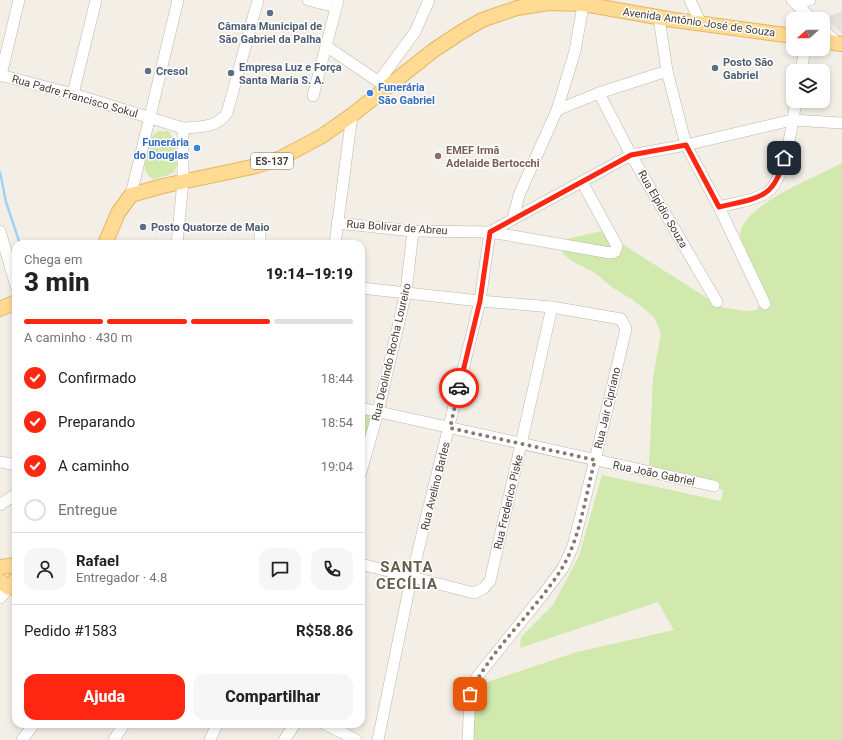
<!DOCTYPE html>
<html lang="pt">
<meta charset="utf-8">
<style>
body{margin:0;font-family:Roboto,sans-serif;background:#f6f6f6;color:#222;height:100vh;display:flex;flex-direction:column;font-size:15px;white-space:nowrap}
*{box-sizing:border-box;margin:0}
p{font-size:13px;color:#767676}
.icon{flex:none;width:22px;height:22px;fill:none;stroke:currentColor;stroke-width:2;stroke-linecap:round;stroke-linejoin:round}
.map{position:relative;flex:1;overflow:hidden}
.side{position:absolute;left:12px;top:240px;width:353px;height:488px;display:flex;flex-direction:column;background:#fff;border-radius:12px;box-shadow:0 2px 6px #0003}
.side>*{flex:none}
.needle{width:26px;rotate:250deg}
.tools{position:absolute;left:786px;top:12px;display:grid;gap:8px}
.tools a{display:grid;place-items:center;width:44px;height:44px;border-radius:8px;background:#fff;box-shadow:0 2px 6px #0003;font-size:20px}
.pin{position:absolute;display:grid;place-items:center;width:34px;height:34px;color:#fff;margin:-17px;border-radius:8px;box-shadow:0 2px 6px #0006}
.courier{position:absolute;display:grid;place-items:center;width:40px;height:40px;margin:-20px;border:3px solid #ff2712;border-radius:50%;background:#fff;color:#222;box-shadow:0 1px 5px #0007}
.head em{font-style:normal;font-weight:800}
.head div{display:flex;flex-direction:column-reverse}
.head{display:flex;align-items:center;justify-content:space-between;height:68px;padding:0 12px}
h1{font-size:26px;font-weight:800;line-height:30px}
.bar{display:grid;grid-template-columns:repeat(4,1fr);gap:6px 4px;align-content:center;height:48px;padding:0 12px}
.bar i{height:5px;border-radius:3px;background:#e0e0e0}
.bar .on{background:#ff2712}
.bar p{grid-column:span 4}
.line{display:flex;align-items:center;gap:10px;padding:0 12px;border-top:1px solid #e0e0e0}
.line div{flex:1}
.round{display:grid;place-items:center;flex:none;width:42px;height:42px;border-radius:12px;background:#f6f6f6}
ol{padding:0 12px;list-style:none}
li{display:flex;align-items:center;gap:12px;height:44px}
li p{margin-inline-start:auto}
li .icon{padding:4px;border-radius:50%;background:#ff2712;color:#fff;stroke-width:4}
li:last-child{color:#767676}
li i{width:22px;height:22px;border:2px solid #e0e0e0;border-radius:50%}
.action{display:flex;gap:8px;margin-top:auto;padding:8px 12px}
.action a{flex:1;height:46px;border-radius:12px;background:#ff2712;color:#fff;font-size:16px;font-weight:800;line-height:46px;text-align:center}
.action a+a{background:#f6f6f6;color:#222}
.map>svg:first-child{display:block}
</style>
<div class="map">
<svg width="842" height="740" viewBox="0 0 842 740">
<rect width="100%" height="100%" fill="#f3eee6"/>
<path fill="#e5e0db" d="M842,11V33L826,18Z"/>
<g fill="#d2e9ad">
<path d="M159,131H168C176,139 183,165 172,173C168,176 159,177 153,179C137,169 148,150 152,136Z"/>
<path d="M842,163V740H468L473,687L577,652L674,630L658,602L520,648L521,637L553,605L579,556L602,475L721,501L723,490L649,465L653,378L661,333L654,317L633,300L613,288L595,273L572,261L563,254L561,244L570,238L602,231L721,307L745,311L756,310L763,302C758,287 740,250 740,235C742,204 818,177 842,163Z"/>
<path d="M361,413L372,415L361,454Z"/>
</g>
<g fill="none" stroke-linecap="round" stroke-linejoin="round">
<path stroke="#a0d5f2" stroke-width="2.5" d="M0,172L6,202L20,244"/>
<defs>
<g id="minor">
<path d="M308,0L336,7"/>
<path d="M690,0L701,24"/>
<path d="M792,0L812,19"/>
<path d="M796,4L810,0"/>
<path d="M659,18L667,71L686,145L719,207L765,304"/>
<path d="M823,29L837,43"/>
<path d="M326,46L385,86"/>
<path d="M801,71L805,49"/>
<path d="M0,75L73,94L183,128V181L177,244"/>
<path d="M1,75L19,0"/>
<path d="M379,81L415,32L429,0"/>
<path d="M599,93L631,155L717,302"/>
<path d="M73,94L96,0"/>
<path d="M313,96L338,0"/>
<path d="M557,110L599,93L667,71"/>
<path d="M183,128C199,127 217,128 227,113L258,0"/>
<path d="M131,195L178,0"/>
<path d="M719,207C734,203 753,201 766,193C786,181 792,123 796,101"/>
<path d="M513,219L631,155L686,145L792,120L842,123"/>
<path d="M337,223L413,231L490,232L513,219L519,195L557,110L575,51L584,0"/>
<path d="M0,231L16,286"/>
<path d="M260,244V229"/>
<path d="M335,244L352,115"/>
<path d="M361,288L480,301L552,307L621,319L626,329L595,460L573,546L563,568L541,597L477,677L470,694L468,740"/>
<path d="M361,408L714,486"/>
<path d="M0,462L16,465"/>
<path d="M361,472L378,412L406,292L413,231"/>
<path d="M0,505L16,494"/>
<path d="M361,564L474,593L484,588L490,581L552,307"/>
<path d="M0,598L9,588"/>
<path d="M325,724L356,740"/>
<path d="M22,740L34,724"/>
<path d="M114,740L124,724"/>
<path d="M210,740L217,724"/>
<path d="M284,740L295,724"/>
<path d="M378,740L411,579L480,301L490,232L610,253L615,252L617,246L582,182"/>
</g>
<g id="major">
<path d="M823,41L842,44"/>
<path d="M105,244L118,213L131,195L163,186L256,166L281,158L322,136L352,115L434,50L463,31L482,20L517,8L548,3L584,4L674,20L793,36"/>
<path d="M0,309L16,302"/>
<path d="M0,567L16,565"/>
<path d="M0,581L9,588L16,579"/>
</g>
</defs>
<use href="#minor" stroke="#bfb6a8" stroke-width="12"/>
<use href="#major" stroke="#e6b661" stroke-width="16"/>
<use href="#minor" stroke="#fff" stroke-width="11"/>
<use href="#major" stroke="#ffda93" stroke-width="14"/>
</g>
<g fill="none" stroke-linecap="round" stroke-linejoin="round">
<path stroke="#837c73" stroke-width="4" stroke-dasharray="0 7.2" d="M459,388L450,428L595,460C586,493 580,539 562,568C536,611 490,649 470,694"/>
<path stroke="#ff2712" stroke-width="5" d="M459,388L480,301L490,232L631,155L686,145L719,207C756,198 775,200 784,158"/>
</g>
<g fill="#5c6f8a" stroke="#fff" stroke-width="1.5">
<circle cx="270" cy="13" r="4"/>
<circle cx="715" cy="68" r="4"/>
<circle cx="148" cy="71" r="4"/>
<circle cx="231" cy="73" r="4"/>
<circle cx="143" cy="227" r="4"/>
</g>
<g fill="#3f7fe0" stroke="#fff" stroke-width="1.5">
<circle cx="370" cy="93" r="4"/>
<circle cx="197" cy="148" r="4"/>
</g>
<circle fill="#8d6e63" stroke="#fff" stroke-width="1.5" cx="438" cy="156" r="4"/>
<g text-anchor="middle" stroke-width="3" stroke-linejoin="round" paint-order="stroke">
<rect fill="#fff" stroke="#7e7872" stroke-width="1" x="251" y="153" width="42" height="16" rx="3"/>
<g font-size="10" font-weight="bold" fill="#463e35">
<text x="272" y="165">ES-137</text>
</g>
<g font-size="11" fill="#463e35" stroke="#fff">
<text transform="translate(699 22) rotate(8)" y="4">Avenida Antônio José de Souza</text>
<text transform="translate(75 96) rotate(16)" y="4">Rua Padre Francisco Sokul</text>
<text transform="translate(663 209) rotate(60)" y="4">Rua Elpídio Souza</text>
<text transform="translate(397 227) rotate(4)" y="4">Rua Bolivar de Abreu</text>
<text transform="translate(391 352) rotate(-77)" y="4">Rua Deolindo Rocha Loureiro</text>
<text transform="translate(607 408) rotate(-77)" y="4">Rua Jair Cipriano</text>
<text transform="translate(654 473) rotate(12)" y="4">Rua João Gabriel</text>
<text transform="translate(435 486) rotate(-76)" y="4">Rua Avelino Barles</text>
<text transform="translate(508 502) rotate(-77)" y="4">Rua Frederico Piske</text>
</g>
<g font-size="11" font-weight="bold" fill="#4e5e75" stroke="#fff" text-anchor="start">
<text x="270" y="30" text-anchor="middle">Câmara Municipal de<tspan x="270" dy="13">São Gabriel da Palha</tspan></text>
<text x="723" y="66">Posto São<tspan x="723" dy="13">Gabriel</tspan></text>
<text x="239" y="71">Empresa Luz e Força<tspan x="239" dy="13">Santa Maria S. A.</tspan></text>
<text x="156" y="75">Cresol</text>
<text x="151" y="231">Posto Quatorze de Maio</text>
</g>
<g font-size="11" font-weight="bold" fill="#366cbe" stroke="#fff" text-anchor="start">
<text x="378" y="91">Funerária<tspan x="378" dy="13">São Gabriel</tspan></text>
<text x="189" y="146" text-anchor="end">Funerária<tspan x="189" dy="13">do Douglas</tspan></text>
</g>
<g font-size="11" font-weight="bold" fill="#785e54" stroke="#fff" text-anchor="start">
<text x="446" y="154">EMEF Irmã<tspan x="446" dy="13">Adelaide Bertocchi</tspan></text>
</g>
<g font-size="15" font-weight="bold" letter-spacing="1" fill="#695c4c" stroke="#fff">
<text x="407" y="572">SANTA<tspan x="407" dy="17">CECÍLIA</tspan></text>
</g>
</g>
</svg>
<div class="tools">
<a><svg class="needle" viewBox="-14 -14 28 28"><path d="M0-13l5 13h-10z" fill="#e53935"/><path d="M0 13l5-13h-10z" fill="#767676"/></svg></a>
<a><svg class="icon" aria-label="layers" viewBox="0 0 24 24"><path d="M12 4l9 5-9 5-9-5zM3 14l9 5 9-5"/></svg></a>
</div>
<div class="pin" style="left:470px;top:694px;background:#ea580c"><svg class="icon" aria-label="bag" viewBox="0 0 24 24"><path d="M5 8h14l-1 12H6zM9 8a3 3 0 0 1 6 0"/></svg></div>
<div class="pin" style="left:784px;top:158px;background:#1f2937"><svg class="icon" aria-label="home" viewBox="0 0 24 24"><path d="M3 11l9-7 9 7M6 9v11h12V9"/></svg></div>
<div class="courier" style="left:459px;top:388px"><svg class="icon" aria-label="car" viewBox="0 0 24 24"><path d="M5 17H2v-5l4-1 3-4h7l3 4 3 1v5h-3M9 17h6M6 11h13"/><circle cx="7" cy="17" r="2"/><circle cx="17" cy="17" r="2"/></svg></div>
<section class="side">
<div class="head"><div><h1>3 min</h1><p>Chega em</p></div><em>19:14–19:19</em></div>
<div class="bar"><i class="on"></i><i class="on"></i><i class="on"></i><i></i><p>A caminho · 430 m</p></div>
<ol>
<li><svg class="icon" aria-label="check" viewBox="0 0 24 24"><path d="M5 12l5 5 9-10"/></svg>Confirmado<p>18:44</p></li>
<li><svg class="icon" aria-label="check" viewBox="0 0 24 24"><path d="M5 12l5 5 9-10"/></svg>Preparando<p>18:54</p></li>
<li><svg class="icon" aria-label="check" viewBox="0 0 24 24"><path d="M5 12l5 5 9-10"/></svg>A caminho<p>19:04</p></li>
<li><i></i>Entregue</li>
</ol>
<div class="line" style="height:72px"><a class="round"><svg class="icon" aria-label="person" viewBox="0 0 24 24"><circle cx="12" cy="8" r="4"/><path d="M4 21q1-7 8-7t8 7"/></svg></a><div><b>Rafael</b><p>Entregador · 4.8</p></div><a class="round"><svg class="icon" aria-label="chat" viewBox="0 0 24 24"><path d="M4 5h16v11H9l-5 4z"/></svg></a><a class="round"><svg class="icon" aria-label="phone" viewBox="0 0 24 24"><path d="M5 4h4l2 5-3 2q2 4 5 5l2-3 5 2v4C11 20 4 13 5 4z"/></svg></a></div>
<div class="line" style="height:52px"><div>Pedido #1583</div><b>R$58.86</b></div>
<div class="action"><a>Ajuda</a><a>Compartilhar</a></div>
</section>
</div>
